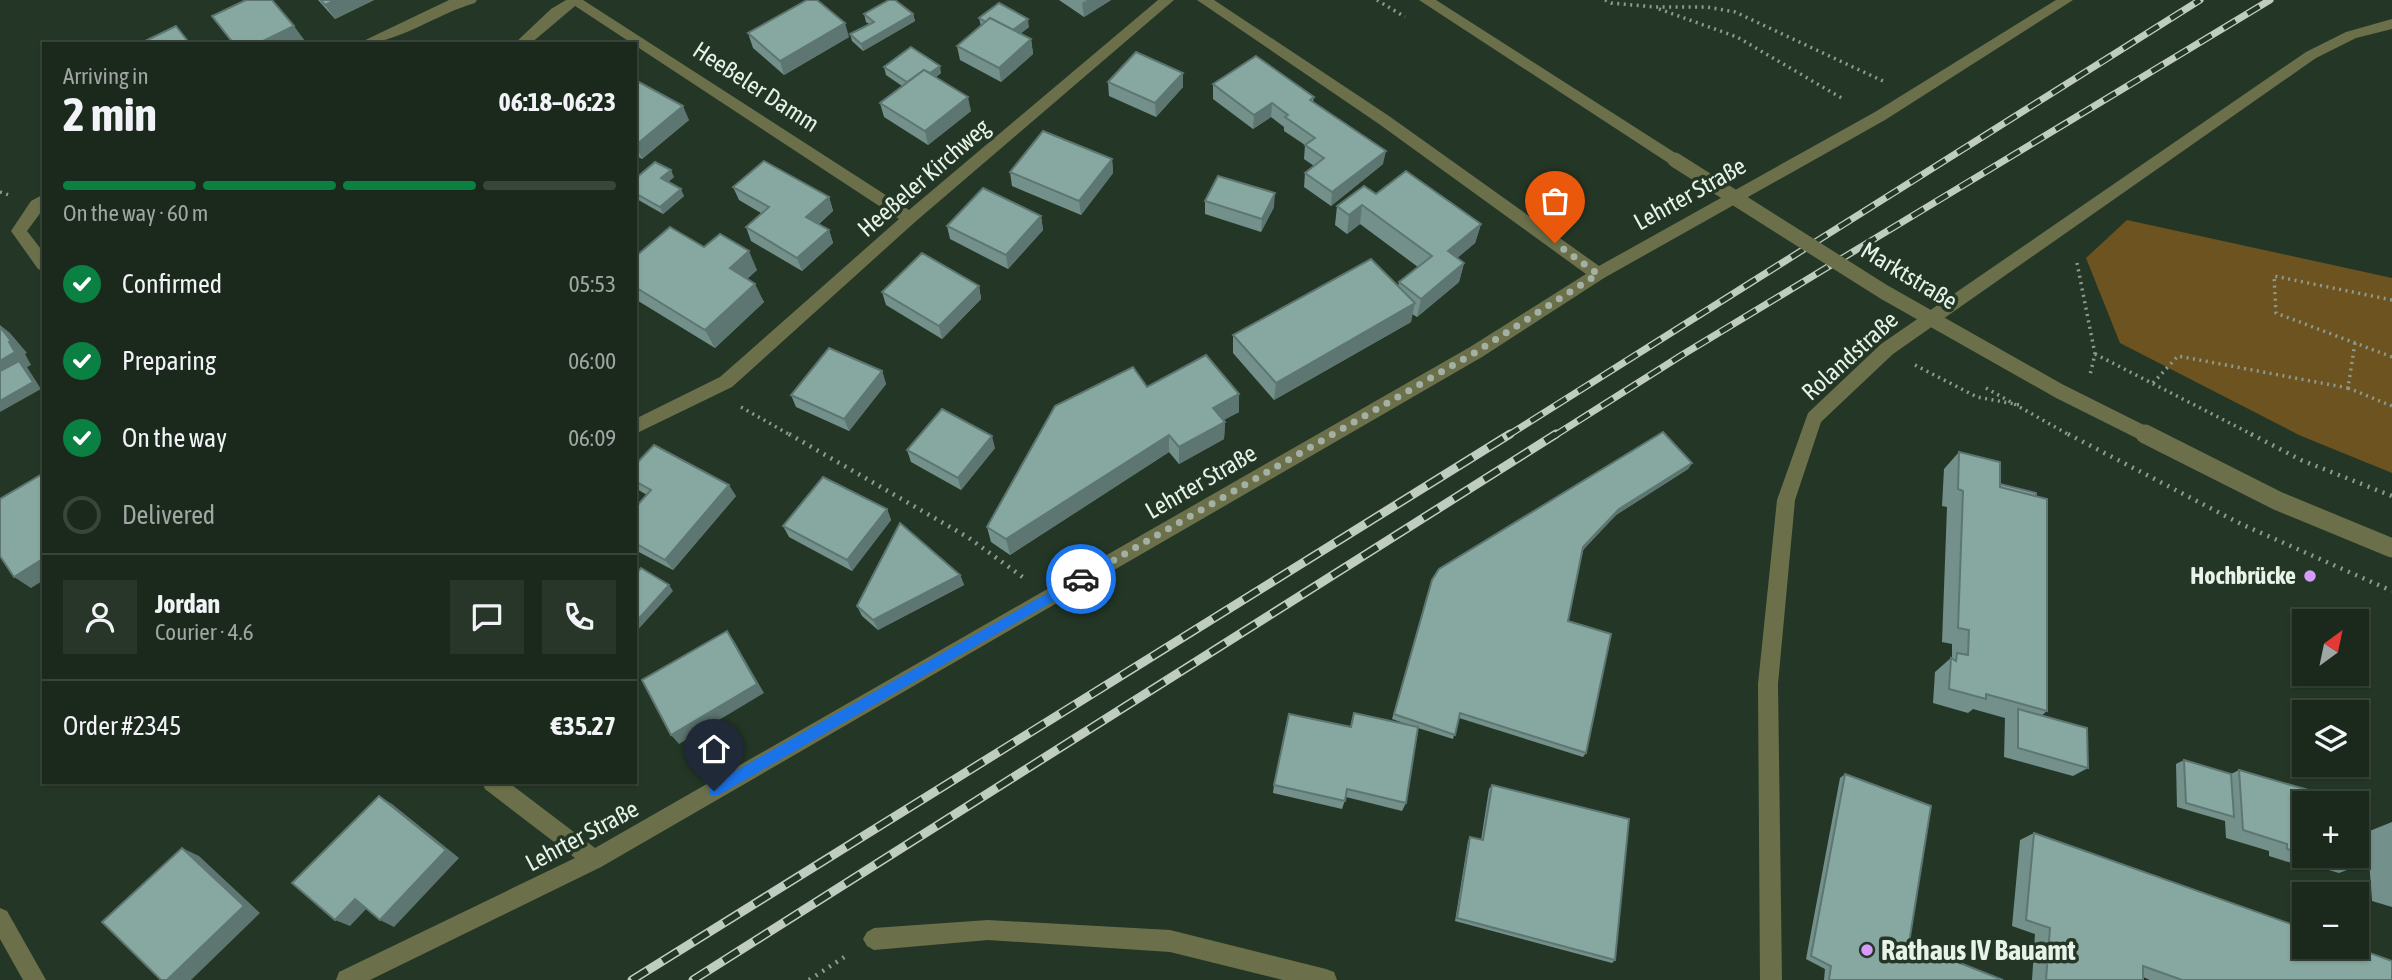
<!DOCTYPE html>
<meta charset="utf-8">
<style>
body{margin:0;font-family:"Asap Condensed",sans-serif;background:#283529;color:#f1f3f6;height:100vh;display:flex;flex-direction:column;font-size:26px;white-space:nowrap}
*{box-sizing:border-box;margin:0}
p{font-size:23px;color:#a0a6a3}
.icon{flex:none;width:38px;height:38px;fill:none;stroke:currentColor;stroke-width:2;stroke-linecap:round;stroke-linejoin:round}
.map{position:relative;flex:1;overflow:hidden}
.side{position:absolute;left:42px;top:42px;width:595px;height:742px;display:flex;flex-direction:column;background:#1b291c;border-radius:0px;box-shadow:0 2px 5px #0004,0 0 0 2px #39453b}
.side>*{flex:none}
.needle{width:46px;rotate:33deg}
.tools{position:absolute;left:2292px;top:609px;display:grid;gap:14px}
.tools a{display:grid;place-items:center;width:77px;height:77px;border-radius:0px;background:#1b291c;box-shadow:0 2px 5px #0004,0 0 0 2px #39453b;font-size:35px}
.pin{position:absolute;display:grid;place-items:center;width:60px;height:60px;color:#fff;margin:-72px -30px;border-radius:50% 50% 50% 0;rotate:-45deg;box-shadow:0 0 7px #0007}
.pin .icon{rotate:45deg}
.courier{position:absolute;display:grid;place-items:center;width:70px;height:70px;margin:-35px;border:5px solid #1a73e8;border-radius:50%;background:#fff;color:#222;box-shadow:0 2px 9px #0007}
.head em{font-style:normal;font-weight:700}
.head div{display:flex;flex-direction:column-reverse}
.head{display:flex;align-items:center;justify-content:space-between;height:119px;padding:0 21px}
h1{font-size:46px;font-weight:700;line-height:52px}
.bar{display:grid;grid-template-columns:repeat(4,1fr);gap:10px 7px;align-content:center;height:84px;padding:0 21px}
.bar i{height:9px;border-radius:5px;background:#39453b}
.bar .selected{background:#0b8043}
.bar p{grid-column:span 4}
.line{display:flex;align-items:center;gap:18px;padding:0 21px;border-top:2px solid #39453b}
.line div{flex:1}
.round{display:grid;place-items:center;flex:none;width:74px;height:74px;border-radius:0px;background:#283529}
ol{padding:0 21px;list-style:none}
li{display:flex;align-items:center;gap:21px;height:77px}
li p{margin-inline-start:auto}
li .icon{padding:7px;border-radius:50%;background:#0b8043;color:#fff;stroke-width:4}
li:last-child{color:#a0a6a3}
li i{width:38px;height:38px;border:4px solid #39453b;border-radius:50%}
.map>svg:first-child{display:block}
</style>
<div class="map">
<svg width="2392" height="980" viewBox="0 0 2392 980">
<rect width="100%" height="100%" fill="#243726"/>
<path fill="#6d5320" d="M2127,220L2392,278V473L2299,435L2120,343L2086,258Z"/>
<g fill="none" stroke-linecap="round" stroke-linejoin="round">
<g stroke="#8c9b8e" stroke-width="3.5" stroke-dasharray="2 4.5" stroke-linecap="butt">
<path d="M1377,0L1405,17"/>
<path d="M1605,0L1611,3L1655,7H1707L1735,12L1885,82"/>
<path d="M1659,9L1737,37L1845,100"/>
<path d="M0,192L9,195"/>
<path d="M2077,263L2095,354L2090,375"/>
<path d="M2392,300L2274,276L2276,313L2392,357"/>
<path d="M2095,354L2255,436"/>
<path d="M1915,365L1977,397L2020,405"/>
<path d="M2153,383L2178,356L2348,388L2355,343"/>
<path d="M2348,388L2392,406"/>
<path d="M741,407L792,436"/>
</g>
<g stroke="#8c9b8e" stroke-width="4.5" stroke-dasharray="2 6" stroke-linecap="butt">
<path d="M789,434L969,538L1024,578"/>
<path d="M2251,434L2301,460L2392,496"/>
<path d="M809,980L849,954"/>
</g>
<path fill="#6b704b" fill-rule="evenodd" d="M566,0L581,1L530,44H514L551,9Z"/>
<g fill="#6b704b" fill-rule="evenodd">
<path d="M449,0H477L475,3C436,14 398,44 357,44Z"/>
<path d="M566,0H583L909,210L1158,0H1174L915,222L732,387L635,434V419L720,377L899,219Z"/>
<path d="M1197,0H1214L1389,116L1599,266L1875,112L2056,0H2073L1885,120L1604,278L1482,357L601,867L370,980H336L339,972L575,858L485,789L482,782H508L595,848L1470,347L1586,274L1379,124Z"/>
<path d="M1419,0H1436L1680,156L1682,160L1680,164H1670Z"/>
<path d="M2392,19V29L2356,38L2316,58L1893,354L1821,422L1795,500L1778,684L1782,980H1760L1758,684L1777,500L1808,413L1881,344L2306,52L2346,32Z"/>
<path d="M44,194V208L27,231L44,253V271L38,269L11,231L31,201Z"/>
<path d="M0,908L7,911L46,980H23L0,939Z"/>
<path d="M988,920L1170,930L1326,969L1334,972L1337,980H1283L1170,952L988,940L874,950L867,946L863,939L867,932L874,928Z"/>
</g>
<defs>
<g id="rail-far1">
<path d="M1507,436L2200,0"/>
<path d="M1554,436L1682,355L2270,0"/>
</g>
<g id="rail">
<path d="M632,980L1510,434"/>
<path d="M693,980L1556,434"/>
</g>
</defs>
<use href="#rail-far1" stroke="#bfcdc0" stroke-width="7"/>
<use href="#rail" stroke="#bfcdc0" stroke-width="9"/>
<use href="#rail-far1" stroke="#243726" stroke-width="4.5" stroke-dasharray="14" stroke-linecap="butt"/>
<use href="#rail" stroke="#243726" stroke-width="6" stroke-dasharray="18" stroke-linecap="butt"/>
<path stroke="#8c9b8e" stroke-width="3.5" stroke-dasharray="2 4.5" stroke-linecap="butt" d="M1986,388L2071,436"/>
<path stroke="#8c9b8e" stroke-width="4.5" stroke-dasharray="2 6" stroke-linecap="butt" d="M2068,434L2241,524L2392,591"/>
<path stroke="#6b704b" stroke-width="15" d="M1675,160L1884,292L2059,391L2149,436"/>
<path stroke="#6b704b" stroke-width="19" d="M2145,434L2278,501L2392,548"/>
</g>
<g fill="#73908a">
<path d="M318,0H374L335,19Z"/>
<path d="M1059,0H1111L1084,17Z"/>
<path d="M864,14H913L915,21L863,51L852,41L850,34L869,24L866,22Z"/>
<path d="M979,18L1029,27L1020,34L1031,39L1033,54L1001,82L960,60L957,46L981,26Z"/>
<path d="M748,33L849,37L784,75L753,48Z"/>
<path d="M884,67L941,73L936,77L971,111L928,145L884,117L880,103L902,86L886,75Z"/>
<path d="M635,80L689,120L642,159L635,155Z"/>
<path d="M1108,82L1183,87L1156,117L1109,96Z"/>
<path d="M1213,84L1314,97L1313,102L1383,164L1331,206L1304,187L1305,173L1314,166L1304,159L1305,145L1284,131V127L1271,117L1253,129L1213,99Z"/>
<path d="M1112,159L1113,173L1081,215L1012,186L1010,172Z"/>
<path d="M674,177L668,182L684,196L663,214L635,198V179Z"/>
<path d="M733,187L829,197L833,211L819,224L829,230L833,243L802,271L751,241L746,227L761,213L739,200Z"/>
<path d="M1376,194L1481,224L1475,243L1457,258L1464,263L1459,282L1417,317L1412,314L1411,322L1274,400L1233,353V335L1398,287L1399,282L1418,267L1360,224L1347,234L1335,225L1337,206Z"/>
<path d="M1205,201L1274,207L1261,232L1205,214Z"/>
<path d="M1041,216L1043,230L1008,269L950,239L947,226Z"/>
<path d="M704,247L757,270L747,279L764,302L715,348L635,299V257Z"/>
<path d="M979,286L981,299L942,339L886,305L882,292Z"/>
<path d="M882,371L886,384L849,431L796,407L791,395Z"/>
<path d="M1147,387L1239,412L1223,420L1225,422L1224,439L1179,464L1169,452L1010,555L991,542L987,527Z"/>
<path d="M995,448L961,490L911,462L907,450Z"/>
<path d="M1959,452L2000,484L2047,711L2041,716L2088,768L2073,776L2004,757L2005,718L1973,709L1968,713L1933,703L1935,672L1952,657V644L1942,642L1947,507L1942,506L1944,469Z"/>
<path d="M1692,463L1688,469L1616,515L1583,550L1568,621L1586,753L1583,757L1459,718L1453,739L1418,728L1406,803L1402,811L1346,797L1342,809L1273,793L1274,785L1350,727L1354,713L1415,727L1392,719L1430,586Z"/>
<path d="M635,465L736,496L673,570L635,550V508L647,495L635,488Z"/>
<path d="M887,509L891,520L852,571L789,537L783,526Z"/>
<path d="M960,575L964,585L878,630L862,616L857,606Z"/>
<path d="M2184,760L2231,774L2239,770L2305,803V856H2357L2358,866L2339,873L2305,863L2298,865L2269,856V851L2226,838L2225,821L2177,807L2176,764Z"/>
<path d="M1845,774L1909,943L2003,980H1824L1825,969L1806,959L1840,778Z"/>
<path d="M1492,785L1615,960L1612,963L1455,921L1468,841L1470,837L1481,840L1489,789Z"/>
<path d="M2392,822V907L2372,901L2367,832Z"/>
<path d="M2034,833L2392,980H2150L2143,977V980H2032L2035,934L2012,926L2020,840Z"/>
</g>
<g fill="#5e7671">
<path d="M335,0H374L335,19L325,5Z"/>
<path d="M1087,0H1111L1084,17L1082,3Z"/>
<path d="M913,14L915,21L863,51L861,44Z"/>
<path d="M1028,19L1029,27L1009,42L1008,35Z"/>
<path d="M845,23L849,37L784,75L780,61Z"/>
<path d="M294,26L305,41L298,44H257Z"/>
<path d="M1031,39L1033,54L1001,82L999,68Z"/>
<path d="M940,66L941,73L914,93L912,86Z"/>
<path d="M1183,73V87L1156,117L1155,103Z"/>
<path d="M968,97L971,111L928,145L925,131Z"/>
<path d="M1272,103L1271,117L1253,129L1254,115Z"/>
<path d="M683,106L689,120L642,159L636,145Z"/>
<path d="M1386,151L1383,164L1331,206L1332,192Z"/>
<path d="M1112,159L1113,173L1081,215L1079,201Z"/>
<path d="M671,170L674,177L665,185L661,178Z"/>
<path d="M681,189L684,196L663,214L660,207Z"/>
<path d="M1275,193L1274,207L1261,232L1262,219Z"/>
<path d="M829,197L833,211L811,230L806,217Z"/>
<path d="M1362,205L1360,224L1347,234L1349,215Z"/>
<path d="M1041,216L1043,230L1008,269L1006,255Z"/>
<path d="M1481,224L1475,243L1443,270L1448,251Z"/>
<path d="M829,230L833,243L802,271L797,258Z"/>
<path d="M749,251L757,270L738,287L730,268Z"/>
<path d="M1464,263L1459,282L1417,317L1421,299Z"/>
<path d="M755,284L764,302L715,348L705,330Z"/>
<path d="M979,286L981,299L942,339L939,326Z"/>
<path d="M1415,303L1411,322L1274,400L1276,383Z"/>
<path d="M0,325L10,333L27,353L25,354L31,365L27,367L41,389L0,412Z"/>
<path d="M882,371L886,384L849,431L844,419Z"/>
<path d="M1239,394V412L1213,426V408Z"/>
<path d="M1225,422L1224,439L1179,464V447Z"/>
<path d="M1169,435V452L1010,555L1006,539Z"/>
<path d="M992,436L995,448L961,490L958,478Z"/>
<path d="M1692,463L1688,469L1616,515L1580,553L1583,547L1619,509Z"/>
<path d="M729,485L736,496L673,570L665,560Z"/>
<path d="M887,509L891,520L852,571L847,560Z"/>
<path d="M44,558V580L31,588L14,577Z"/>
<path d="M960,575L964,585L878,630L873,620Z"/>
<path d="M669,585L673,591L635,633V623Z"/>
<path d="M727,631L734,641L764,693L679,744L671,735Z"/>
<path d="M379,796L392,804L459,858L394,927L380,920Z"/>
<path d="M182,848L199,856L260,913L191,980H167Z"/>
<path d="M355,899L369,906L350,926L335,920Z"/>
</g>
<g fill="#86a8a1" stroke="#5e7671" stroke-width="2">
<path d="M246,0H272L294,26L257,44H234L212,16Z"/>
<path d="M321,0H335L325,5Z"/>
<path d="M807,0H817L845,23L780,61L748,33Z"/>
<path d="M889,0H895L913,14L861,44L850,34L874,22L864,14Z"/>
<path d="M999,3L1028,19L1013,30L990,18L986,22L979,18Z"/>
<path d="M990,18L1031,39L999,68L957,46Z"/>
<path d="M176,26L190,44H139Z"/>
<path d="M911,47L940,66L930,73L924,70L907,82L884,67Z"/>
<path d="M1136,52L1183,73L1155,103L1108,82Z"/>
<path d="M1256,56L1314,97L1310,100L1386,151L1332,192L1305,173L1324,158L1305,145L1315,138L1285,117L1288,115L1272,103L1254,115L1213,84Z"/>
<path d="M924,70L968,97L925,131L880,103Z"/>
<path d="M635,80L683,106L636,145H635Z"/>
<path d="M1043,131L1112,159L1079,201L1010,172Z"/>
<path d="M764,161L829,197L806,217L829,230L797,258L746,227L769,207L733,187Z"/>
<path d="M655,162L671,170L661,178L681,189L660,207L635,193V179Z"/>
<path d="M1406,171L1481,224L1448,251L1464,263L1421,299L1399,282L1432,256L1362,205L1349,215L1337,206L1364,186L1376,194Z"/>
<path d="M1218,176L1275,193L1262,219L1205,201Z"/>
<path d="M983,188L1041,216L1006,255L947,226Z"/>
<path d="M670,227L704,247L720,234L749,251L730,268L755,284L705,330L635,287V257Z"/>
<path d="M922,253L979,286L939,326L882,292Z"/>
<path d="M1371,259L1415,303L1276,383L1233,335Z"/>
<path d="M0,327L11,341L9,342L15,352L0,361Z"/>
<path d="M829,348L882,371L844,419L791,395Z"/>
<path d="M1206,355L1239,394L1213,408L1225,422L1179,447L1169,435L1006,539L987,527L1055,406L1133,367L1147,387Z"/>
<path d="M19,361L33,382L0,401V371Z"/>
<path d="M942,409L992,436L958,478L907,450Z"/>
<path d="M1663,432L1692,463L1619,509L1583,547L1568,621L1611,634L1586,753L1460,713L1455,735L1394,714L1432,580L1439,569Z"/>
<path d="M654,445L729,485L665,560L635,543V508L651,490L635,481V465Z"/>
<path d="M1959,452L2000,462V487L2047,499V711L1986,694V699L1949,689L1951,658L1956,661L1957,653L1968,655L1969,630L1958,628L1963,491L1958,489Z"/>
<path d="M44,473V558L14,577L0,556V499Z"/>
<path d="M823,477L887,509L847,560L783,526Z"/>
<path d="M2000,484L2036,493V496L2000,487Z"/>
<path d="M900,523L960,575L873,620L857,606Z"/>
<path d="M641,568L669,585L635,623V575Z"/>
<path d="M727,631L757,684L671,735L642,680Z"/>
<path d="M2018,709L2087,728L2088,768L2018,748Z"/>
<path d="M1354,713L1418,727L1406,803L1347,789L1345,801L1274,785L1289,714L1351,727Z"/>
<path d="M2184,760L2231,774L2234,817L2186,803Z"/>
<path d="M2239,770L2353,803H2305V854L2287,849V844L2243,830Z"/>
<path d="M1845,774L1931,806L1909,943L2003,980H1829L1831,966L1811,956Z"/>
<path d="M1492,785L1629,819L1615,960L1457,918L1470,837L1483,840Z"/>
<path d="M379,796L446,850L380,920L355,899L335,920L292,883Z"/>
<path d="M2034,833L2305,929V947H2353L2392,961V980H2182L2143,966V980H2046L2050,928L2026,920Z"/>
<path d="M182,848L244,906L167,980H161L102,922Z"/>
<path d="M2357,853L2358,866L2325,856H2357Z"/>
</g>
<path fill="#1a73e8" d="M1081,574L1085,576V583L719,795H709V786Z"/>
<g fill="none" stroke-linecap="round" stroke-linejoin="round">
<path stroke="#a3b1a4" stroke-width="7" stroke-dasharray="0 12.6" d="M1081,579L1476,352L1598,274L1555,243"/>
</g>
<g fill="#d59bfb" stroke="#243726" stroke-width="2.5">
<circle cx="2310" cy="576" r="7"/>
<circle cx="1867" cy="950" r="7"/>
</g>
<g text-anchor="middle" stroke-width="7" stroke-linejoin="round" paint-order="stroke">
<g font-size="24" fill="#e7f3e8" stroke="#243726">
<text transform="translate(756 87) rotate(33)" y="8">Heeßeler Damm</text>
<text transform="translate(924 178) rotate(-41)" y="8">Heeßeler Kirchweg</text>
<text transform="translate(1690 194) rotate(-29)" y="8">Lehrter Straße</text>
<text transform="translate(1909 276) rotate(31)" y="8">Marktstraße</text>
<text transform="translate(1850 356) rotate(-42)" y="8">Rolandstraße</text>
<text transform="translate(1201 482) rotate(-30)" y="8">Lehrter Straße</text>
<text transform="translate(582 836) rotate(-28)" y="8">Lehrter Straße</text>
</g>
<g font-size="24" font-weight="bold" fill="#e7f3e8" stroke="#243726" text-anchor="end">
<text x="2296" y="584">Hochbrücke</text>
</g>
<g font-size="28" font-weight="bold" fill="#e7f3e8" stroke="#243726" text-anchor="start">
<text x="1881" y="960">Rathaus IV Bauamt</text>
</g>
</g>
</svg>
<div class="tools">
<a><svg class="needle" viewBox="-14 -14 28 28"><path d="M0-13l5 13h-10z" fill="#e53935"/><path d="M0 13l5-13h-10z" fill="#a0a6a3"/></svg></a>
<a><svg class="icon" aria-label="layers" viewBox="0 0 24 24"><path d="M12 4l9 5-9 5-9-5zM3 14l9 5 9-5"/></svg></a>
<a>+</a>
<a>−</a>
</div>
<div class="pin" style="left:1555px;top:243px;background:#ea580c"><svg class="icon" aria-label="bag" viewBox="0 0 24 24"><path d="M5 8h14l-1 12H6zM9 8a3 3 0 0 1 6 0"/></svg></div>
<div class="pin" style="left:714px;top:791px;background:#1f2937"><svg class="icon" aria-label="home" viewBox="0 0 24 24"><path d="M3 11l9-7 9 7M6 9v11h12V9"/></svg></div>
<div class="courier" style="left:1081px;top:579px"><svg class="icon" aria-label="car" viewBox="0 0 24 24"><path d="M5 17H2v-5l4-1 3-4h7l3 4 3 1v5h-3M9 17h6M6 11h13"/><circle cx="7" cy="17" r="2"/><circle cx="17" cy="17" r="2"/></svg></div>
<section class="side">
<div class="head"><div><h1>2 min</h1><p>Arriving in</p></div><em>06:18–06:23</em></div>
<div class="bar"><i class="selected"></i><i class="selected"></i><i class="selected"></i><i></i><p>On the way · 60 m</p></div>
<ol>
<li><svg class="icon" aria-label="check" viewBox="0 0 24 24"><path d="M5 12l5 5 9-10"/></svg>Confirmed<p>05:53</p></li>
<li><svg class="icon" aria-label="check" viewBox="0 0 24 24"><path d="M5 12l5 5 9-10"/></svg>Preparing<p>06:00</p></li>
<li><svg class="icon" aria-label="check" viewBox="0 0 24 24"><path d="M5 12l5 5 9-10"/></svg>On the way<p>06:09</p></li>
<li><i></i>Delivered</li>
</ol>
<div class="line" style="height:126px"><a class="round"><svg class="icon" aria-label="person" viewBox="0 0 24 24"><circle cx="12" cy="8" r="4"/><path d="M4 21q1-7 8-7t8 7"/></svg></a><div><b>Jordan</b><p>Courier · 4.6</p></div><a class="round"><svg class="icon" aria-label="chat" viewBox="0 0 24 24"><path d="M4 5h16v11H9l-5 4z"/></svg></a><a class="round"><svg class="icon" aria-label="phone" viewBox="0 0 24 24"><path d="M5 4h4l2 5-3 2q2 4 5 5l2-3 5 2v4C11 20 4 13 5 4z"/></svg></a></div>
<div class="line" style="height:91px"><div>Order #2345</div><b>€35.27</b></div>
</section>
</div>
